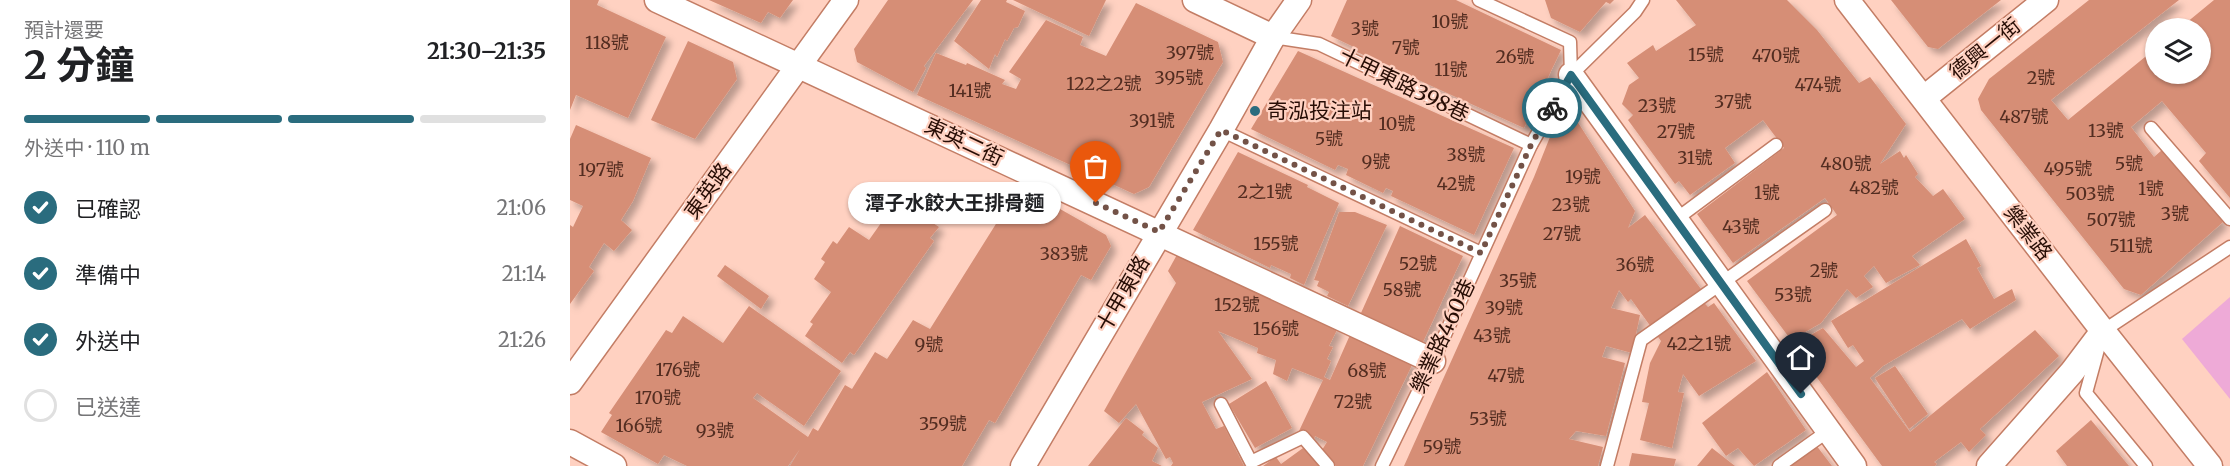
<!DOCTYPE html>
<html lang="zh-TW">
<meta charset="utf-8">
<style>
body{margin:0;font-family:Merriweather,"Noto Sans TC",serif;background:#f6f6f6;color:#202124;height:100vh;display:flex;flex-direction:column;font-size:22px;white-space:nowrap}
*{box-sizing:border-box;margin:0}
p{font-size:20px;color:#757577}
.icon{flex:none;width:33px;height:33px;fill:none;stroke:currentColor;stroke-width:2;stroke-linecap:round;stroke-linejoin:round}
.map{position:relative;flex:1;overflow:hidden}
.sheet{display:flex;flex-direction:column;background:#fff;width:570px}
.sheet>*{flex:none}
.tools{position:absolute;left:1575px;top:18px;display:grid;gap:12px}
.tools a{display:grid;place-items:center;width:66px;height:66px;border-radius:50%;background:#fff;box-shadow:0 2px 4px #0004;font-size:30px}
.pin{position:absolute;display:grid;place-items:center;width:51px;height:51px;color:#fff;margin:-62px -26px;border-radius:50% 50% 50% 0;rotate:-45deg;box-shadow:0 0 6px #0007}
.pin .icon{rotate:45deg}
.courier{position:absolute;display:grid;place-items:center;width:60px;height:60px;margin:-30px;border:4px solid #2a6c7e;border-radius:50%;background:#fff;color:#222;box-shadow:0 2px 8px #0007}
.bubble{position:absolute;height:42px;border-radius:21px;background:#fff;box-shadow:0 2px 4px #0004;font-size:20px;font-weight:700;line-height:42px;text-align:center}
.overview em{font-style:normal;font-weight:700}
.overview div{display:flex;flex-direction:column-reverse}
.overview{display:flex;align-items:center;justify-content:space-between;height:102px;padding:0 24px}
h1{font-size:39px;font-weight:700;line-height:45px}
.bar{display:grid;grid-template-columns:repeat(4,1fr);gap:9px 6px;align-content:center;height:72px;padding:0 24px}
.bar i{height:8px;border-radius:4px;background:#e0e0e0}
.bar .on{background:#2a6c7e}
.bar p{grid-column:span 4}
ol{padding:0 24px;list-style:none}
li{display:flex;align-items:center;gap:18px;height:66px}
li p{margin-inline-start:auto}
li .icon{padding:6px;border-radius:50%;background:#2a6c7e;color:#fff;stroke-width:4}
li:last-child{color:#757577}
li i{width:33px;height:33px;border:3px solid #e0e0e0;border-radius:50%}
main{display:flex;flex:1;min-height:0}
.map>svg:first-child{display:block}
</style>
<main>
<section class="sheet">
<div class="overview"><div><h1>2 分鐘</h1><p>預計還要</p></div><em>21:30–21:35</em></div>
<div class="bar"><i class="on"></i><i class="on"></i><i class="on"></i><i></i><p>外送中 · 110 m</p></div>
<ol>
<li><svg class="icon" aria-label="check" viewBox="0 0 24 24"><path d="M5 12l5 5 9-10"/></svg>已確認<p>21:06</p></li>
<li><svg class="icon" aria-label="check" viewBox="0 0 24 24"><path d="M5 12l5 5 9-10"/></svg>準備中<p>21:14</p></li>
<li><svg class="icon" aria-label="check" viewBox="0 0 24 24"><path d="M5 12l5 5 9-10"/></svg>外送中<p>21:26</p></li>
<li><i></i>已送達</li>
</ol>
</section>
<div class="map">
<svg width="1660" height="466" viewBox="0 0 1660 466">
<defs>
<filter id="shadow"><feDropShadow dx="5.5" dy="5.5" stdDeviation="3" flood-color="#0004"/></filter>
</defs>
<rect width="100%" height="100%" fill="#ffd1c1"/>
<path fill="#eeaad7" d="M1660,297V399L1612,339Z"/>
<g fill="#d68e76" filter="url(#shadow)">
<path d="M0,0H29L27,5L96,37L58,118L6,95L0,110Z"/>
<path d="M139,0H223L210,18L198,12L191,23Z"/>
<path d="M318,0H403L354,66L356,68L343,92L287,62L284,49Z"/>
<path d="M411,0H437L436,2L455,11L448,27L444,28L437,41L435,39L427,57L425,54L419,69L384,41Z"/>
<path d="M443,0H536L519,36Z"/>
<path d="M777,0H886L991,50L954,128L787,52L788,49L761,36Z"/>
<path d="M975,0H1044L1040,4L1036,2L1010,32L981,18Z"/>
<path d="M1106,0H1217L1247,30L1289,83L1300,77L1336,124L1310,164L1330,151L1334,158L1336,155L1348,174L1345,177L1363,196L1373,189L1395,219L1342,256L1350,265L1316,283L1304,266L1294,276L1303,287L1286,298L1277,289L1251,323L1221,340L1177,281L1267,215L1255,198L1163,263L1127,214L1214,148L1193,120L1155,148L1165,163L1120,195L1109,181L1105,184L1058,120L1063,115L1052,104L1059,85L1069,78L1057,63L1083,45L1086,51L1126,25Z"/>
<path d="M1321,0H1431L1368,49L1358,47Z"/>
<path d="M1519,0H1609L1481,100L1498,120L1586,48V74H1630V28H1610L1644,0H1660V198L1629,161L1636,153L1592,101L1561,127L1584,157L1592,150L1653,222L1571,295L1554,289L1411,110L1408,99L1419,79Z"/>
<path d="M566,3L648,42L653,62L579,187L564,194L347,95L366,53L396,65L397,63L435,80L432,84L446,89L451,79L439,72L476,20L513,37L510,45L536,56Z"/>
<path d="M118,41L163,62L167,79L125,139L81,120Z"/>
<path d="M728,51L944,148L904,235L821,196L823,191L816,188L813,193L776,175L778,169L768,165L765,170L681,129Z"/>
<path d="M988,117L1005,118L1065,211L1058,228L1075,215L1131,289L1125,293L1138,307L1144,303L1186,361L1129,396L1113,374L1108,392L1114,393L1102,448L1070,440L1079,403L1072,402L1080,363L1091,341L1061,299L1058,302L1049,290L1041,308L1070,315L1062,353L1036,346L1032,357L1055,363L1036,436L1006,431L999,439L1033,447L1028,466H834L964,177Z"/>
<path d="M6,125L81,158L63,201L51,220L62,230L44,251L34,243L19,267L24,271L0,304V225L3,227L13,206L0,200V139Z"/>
<path d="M668,152L738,185L737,187L769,203L734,285L720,278L721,274L701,265L700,268L623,230Z"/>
<path d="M446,192L466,203L468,201L488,213L490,209L536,235L541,246L521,280L511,275L425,423L419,420L392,466H220L230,449L218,466H117L94,455L88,464L31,432L42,415L39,413L96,330L102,333L113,316L153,343L179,306L271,371L234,426L187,393L183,398L238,437L243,428L248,431L275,385L282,389L305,352L317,359L343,320L360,329Z"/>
<path d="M331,202L369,227L360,238L364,241L284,355L280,352L272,363L235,336L243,324L240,322L261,292L244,279L255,262L251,259L263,241L267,244L279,227L299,240L321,209L325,211Z"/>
<path d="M769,212H785L817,225L778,306L757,296L759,292L747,286L749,281L744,280Z"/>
<path d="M830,226L893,256L853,342L791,313Z"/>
<path d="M1396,239L1411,266L1407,268L1424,299L1442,289L1446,300L1400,329L1392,319L1313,366L1300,378L1340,432L1465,330L1489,356L1410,429L1416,435L1399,452L1391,442L1364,462L1367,464L1365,466H1312L1223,345L1253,328L1286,367L1294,361L1283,345L1278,348L1261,321Z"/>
<path d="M609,251L768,328L759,346L763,347L757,359L761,361L754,377L760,380L780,335L843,363L793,466H766L752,450L757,442L745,436L744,440L729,431L753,380L722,368L717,381L703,374L706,360L687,353L688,348L648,331L682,379L632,402L646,429L654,426L674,466H601L603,463L600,457L596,459L566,404L549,423L534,411L606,283L598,271Z"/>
<path d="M155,265L199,296L191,309L147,276Z"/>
<path d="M1325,366L1358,414L1339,429L1305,378Z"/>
<path d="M1197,372L1236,430L1184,466L1168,448L1156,456L1132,423Z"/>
<path d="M696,381L722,428L685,448L659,404Z"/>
<path d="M556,418L574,432L572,435L588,448L582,461L592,466H518Z"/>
<path d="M1521,420L1559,466H1497L1486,451Z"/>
<path d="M740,443L757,466H693L706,457L711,464Z"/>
<path d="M1246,445L1262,466H1215Z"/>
<path d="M1142,448L1165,466H1127Z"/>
<path d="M1062,453L1106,459L1104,466H1059Z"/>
</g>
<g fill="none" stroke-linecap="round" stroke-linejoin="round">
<defs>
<g id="service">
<path d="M909,0L1000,42L1001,75"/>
<path d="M703,37L749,44L961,145"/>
<path d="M1581,128L1660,219"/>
<path d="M651,130L911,253"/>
<path d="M1105,220L1206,145"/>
<path d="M651,404L681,462L733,437L758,466"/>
<path d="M812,466L863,361L961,145L1001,75L1065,12L1073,0"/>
<path d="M1037,466L1071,340L1255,210"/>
<path d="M1209,466L1258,431"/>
<path d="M1576,466L1516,393L1533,331L1660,247"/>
</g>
<g id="minor">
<path d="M87,0L863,361"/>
<path d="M625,0L703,37"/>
<path d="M1277,0L1533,331L1640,466"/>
<path d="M1001,75L1284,466"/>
<path d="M1354,98L1476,0"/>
<path d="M0,382L276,0"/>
<path d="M0,442L44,466"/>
<path d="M453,466L651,130L703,37L729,0"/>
<path d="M1419,466L1502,372L1533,331"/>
</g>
</defs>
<use href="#service" stroke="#c37d65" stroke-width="15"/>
<use href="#minor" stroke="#c37d65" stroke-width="27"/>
<use href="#service" stroke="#fff" stroke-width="12"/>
<use href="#minor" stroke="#fff" stroke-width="24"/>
</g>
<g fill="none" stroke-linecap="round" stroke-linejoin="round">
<path stroke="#735247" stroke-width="6" stroke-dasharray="0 10.8" d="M526,203L589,232L651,130L911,253L961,145L982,108"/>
<path stroke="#2a6c7e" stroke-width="8" d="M982,108L1001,75L1231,394"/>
</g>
<circle fill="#2a6c7e" stroke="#ffd1c1" stroke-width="2" cx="685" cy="111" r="6"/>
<g text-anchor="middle" stroke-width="4.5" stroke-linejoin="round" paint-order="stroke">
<g font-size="18" fill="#532d21">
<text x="880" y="28">10號</text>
<text x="795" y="35">3號</text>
<text x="37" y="49">118號</text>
<text x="836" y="54">7號</text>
<text x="620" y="59">397號</text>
<text x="1136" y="61">15號</text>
<text x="1206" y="62">470號</text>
<text x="945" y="63">26號</text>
<text x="881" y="76">11號</text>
<text x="609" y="84">395號</text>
<text x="1471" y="84">2號</text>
<text x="534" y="90">122之2號</text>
<text x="1248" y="91">474號</text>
<text x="400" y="97">141號</text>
<text x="1163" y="108">37號</text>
<text x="1087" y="112">23號</text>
<text x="1454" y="123">487號</text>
<text x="582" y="127">391號</text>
<text x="827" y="130">10號</text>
<text x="1536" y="137">13號</text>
<text x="1106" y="138">27號</text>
<text x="759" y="145">5號</text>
<text x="896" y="161">38號</text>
<text x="1125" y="164">31號</text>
<text x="806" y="168">9號</text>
<text x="1276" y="170">480號</text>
<text x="1559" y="170">5號</text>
<text x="1498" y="175">495號</text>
<text x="31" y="176">197號</text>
<text x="1013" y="183">19號</text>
<text x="886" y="190">42號</text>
<text x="1304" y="194">482號</text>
<text x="1581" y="195">1號</text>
<text x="695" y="198">2之1號</text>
<text x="1197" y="199">1號</text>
<text x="1520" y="200">503號</text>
<text x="1001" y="211">23號</text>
<text x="1605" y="220">3號</text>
<text x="1541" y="226">507號</text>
<text x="1171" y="233">43號</text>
<text x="992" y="240">27號</text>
<text x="706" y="250">155號</text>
<text x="1561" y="252">511號</text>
<text x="494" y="260">383號</text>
<text x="848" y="270">52號</text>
<text x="1065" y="271">36號</text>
<text x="1254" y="277">2號</text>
<text x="948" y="287">35號</text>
<text x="832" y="296">58號</text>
<text x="1223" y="301">53號</text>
<text x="667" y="311">152號</text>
<text x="934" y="314">39號</text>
<text x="706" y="335">156號</text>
<text x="922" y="342">43號</text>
<text x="1129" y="350">42之1號</text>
<text x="359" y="351">9號</text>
<text x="108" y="376">176號</text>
<text x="797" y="377">68號</text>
<text x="936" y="382">47號</text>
<text x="88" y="404">170號</text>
<text x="783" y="408">72號</text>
<text x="918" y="425">53號</text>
<text x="373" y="430">359號</text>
<text x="69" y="432">166號</text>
<text x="145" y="437">93號</text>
<text x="872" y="453">59號</text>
</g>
<g font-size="21" fill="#270d05" stroke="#ffd1c1">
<text transform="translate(1415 49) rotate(-39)" y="7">德興一街</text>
<text transform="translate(834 85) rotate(26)" y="7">十甲東路398巷</text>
<text transform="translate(394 142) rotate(25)" y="7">東英二街</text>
<text transform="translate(138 191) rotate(-54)" y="7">東英路</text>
<text transform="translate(1458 233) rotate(52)" y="7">樂業路</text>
<text transform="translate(553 294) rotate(-60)" y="7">十甲東路</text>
<text transform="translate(873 336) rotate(-65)" y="7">樂業路460巷</text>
</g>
<g font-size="21" fill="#270d05" stroke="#ffd1c1" text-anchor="start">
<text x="697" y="118">奇泓投注站</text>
</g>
</g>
</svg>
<div class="tools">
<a><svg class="icon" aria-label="layers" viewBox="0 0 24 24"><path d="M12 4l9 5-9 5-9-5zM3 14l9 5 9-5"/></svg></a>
</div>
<div class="pin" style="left:526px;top:203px;background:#ea580c"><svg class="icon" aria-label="bag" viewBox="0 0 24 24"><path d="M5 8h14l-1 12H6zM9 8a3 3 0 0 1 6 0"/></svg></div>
<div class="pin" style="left:1231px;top:394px;background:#1f2937"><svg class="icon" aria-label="home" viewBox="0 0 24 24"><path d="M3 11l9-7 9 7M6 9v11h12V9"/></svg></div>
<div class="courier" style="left:982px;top:108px"><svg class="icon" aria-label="bike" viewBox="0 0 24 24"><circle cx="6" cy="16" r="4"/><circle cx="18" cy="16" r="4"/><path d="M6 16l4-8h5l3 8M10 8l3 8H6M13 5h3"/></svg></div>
<div class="bubble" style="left:278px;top:182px;width:213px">潭子水餃大王排骨麵</div>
</div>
</main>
